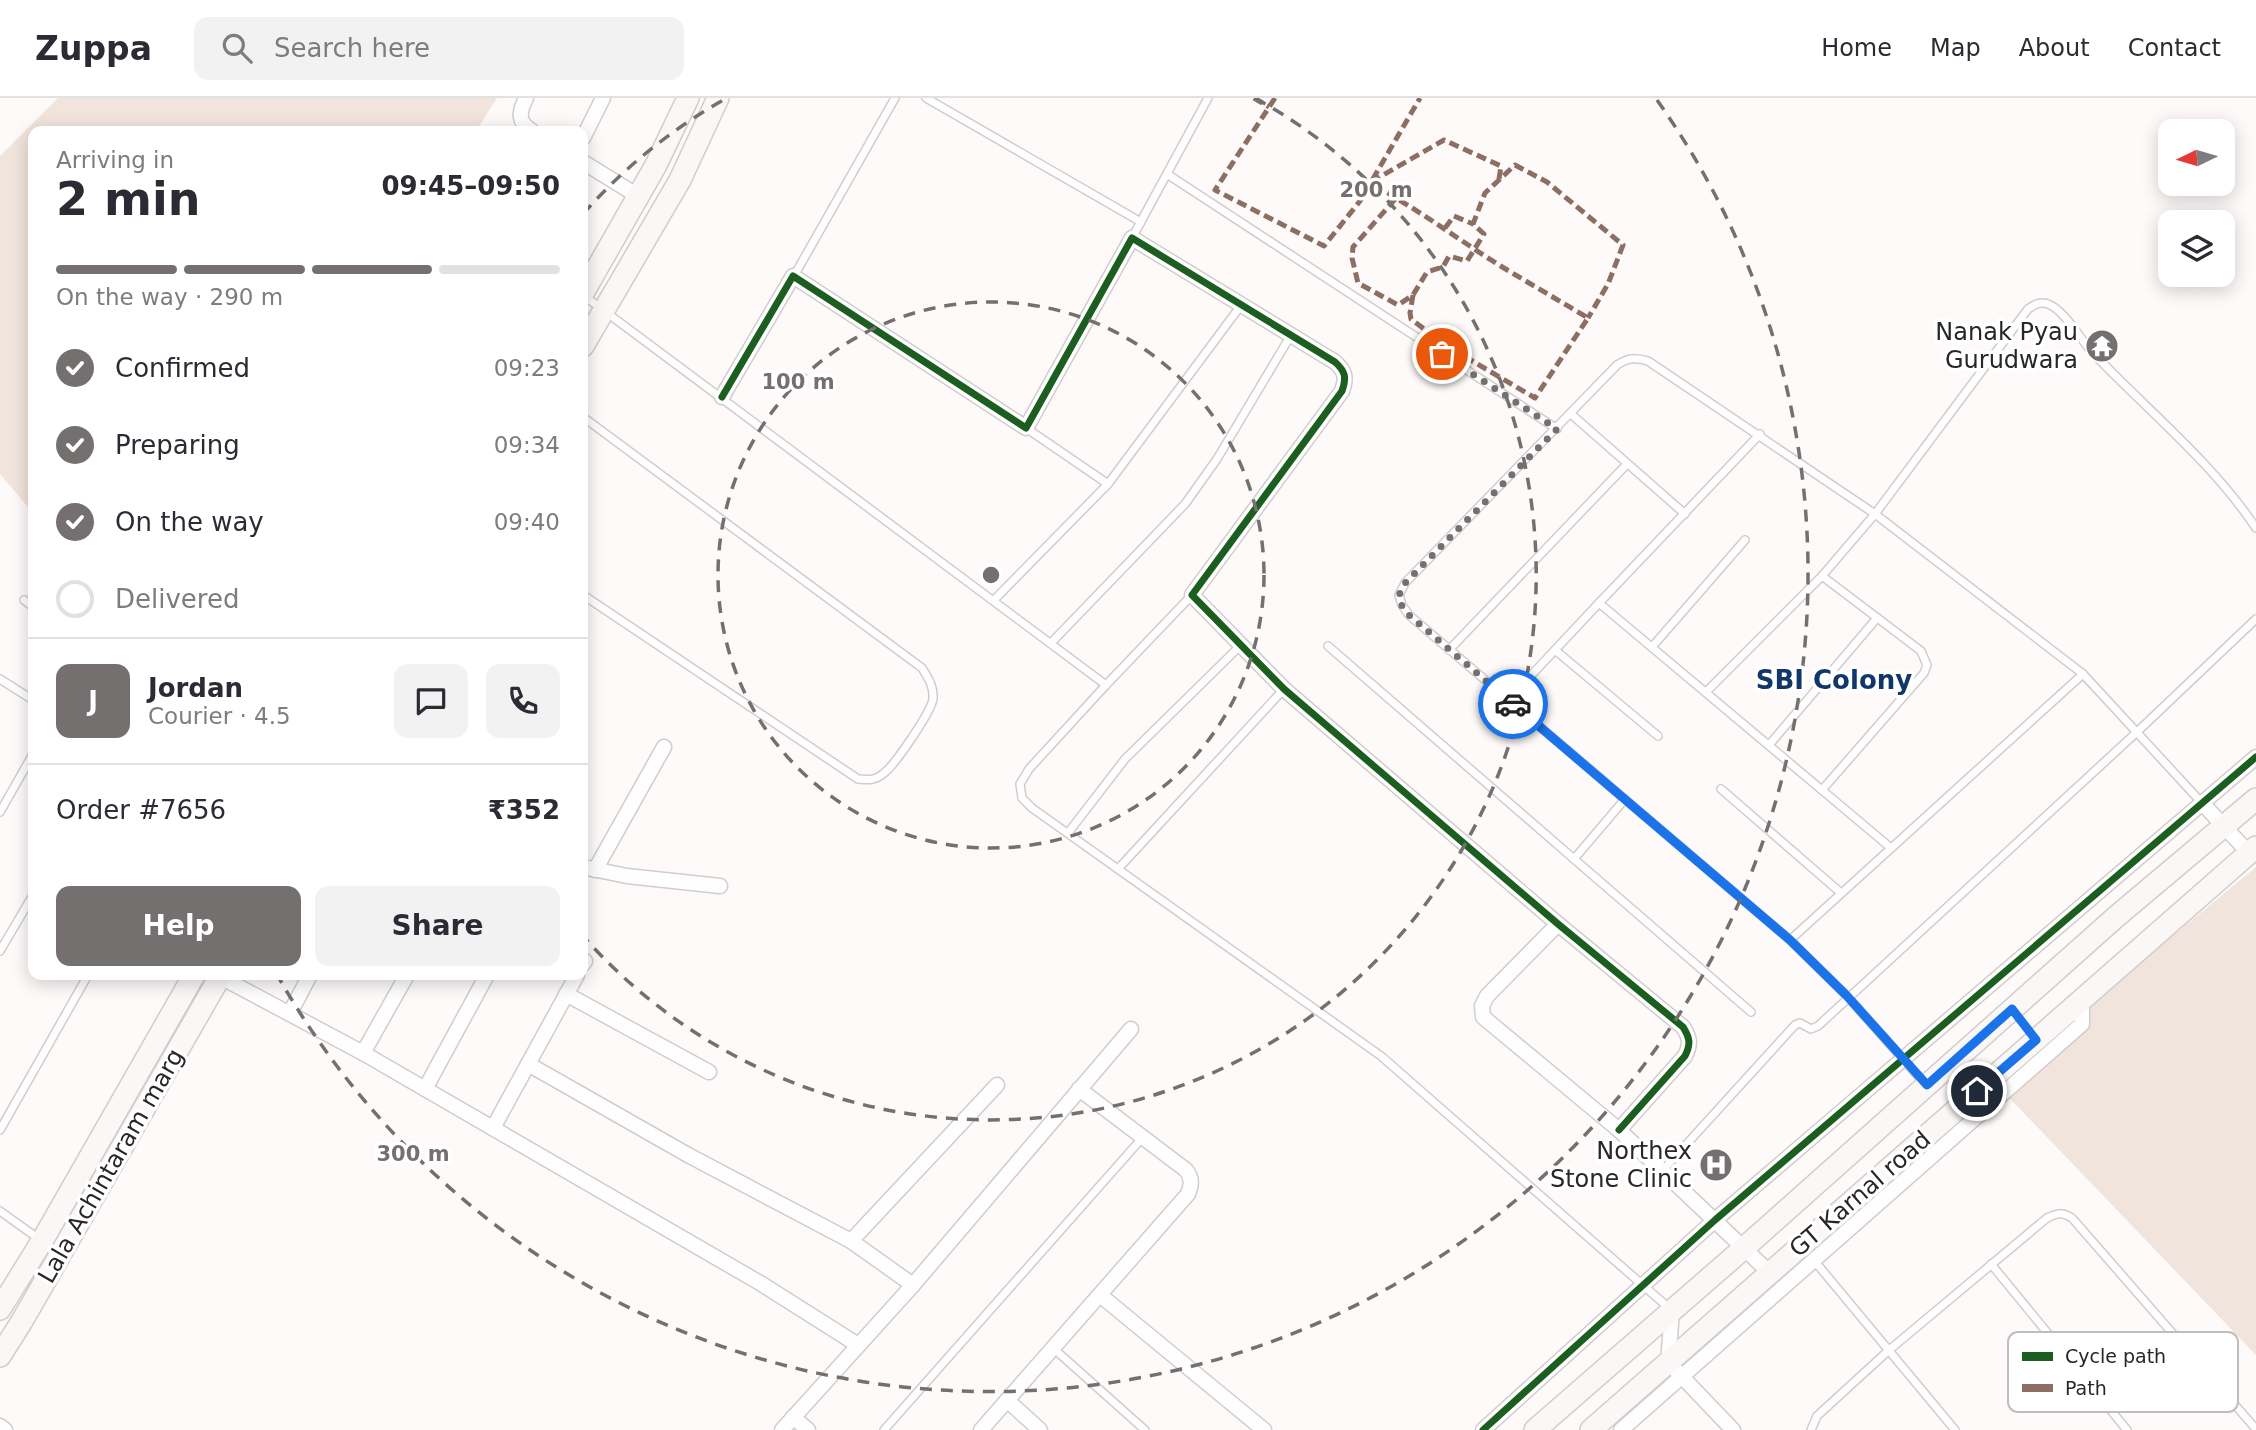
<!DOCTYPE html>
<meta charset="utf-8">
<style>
body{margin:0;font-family:"DejaVu Sans",sans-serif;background:#f2f2f3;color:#2b2b33;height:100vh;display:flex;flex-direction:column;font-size:26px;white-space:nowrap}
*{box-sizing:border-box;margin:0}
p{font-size:23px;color:#7c7c81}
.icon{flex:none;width:38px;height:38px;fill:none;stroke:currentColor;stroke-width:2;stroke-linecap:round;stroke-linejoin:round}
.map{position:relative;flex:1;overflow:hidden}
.details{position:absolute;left:28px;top:28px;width:560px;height:854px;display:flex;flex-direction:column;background:#fff;border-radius:14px;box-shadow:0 4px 18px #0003}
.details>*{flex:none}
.needle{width:46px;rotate:265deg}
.fabs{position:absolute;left:2158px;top:21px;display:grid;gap:14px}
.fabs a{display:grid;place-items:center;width:77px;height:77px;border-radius:14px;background:#fff;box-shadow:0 4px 18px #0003;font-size:35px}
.pin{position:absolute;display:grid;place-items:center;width:60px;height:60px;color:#fff;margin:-30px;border:4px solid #fff;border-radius:50%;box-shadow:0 2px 7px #0007}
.courier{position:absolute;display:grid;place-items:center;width:70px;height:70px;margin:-35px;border:5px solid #1a73e8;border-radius:50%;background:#fff;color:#222;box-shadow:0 2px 9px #0007}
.headline em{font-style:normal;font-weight:800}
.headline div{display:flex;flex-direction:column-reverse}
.headline{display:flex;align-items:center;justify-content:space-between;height:119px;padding:0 28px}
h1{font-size:46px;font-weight:800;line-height:52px}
.bar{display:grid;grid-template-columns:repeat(4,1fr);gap:10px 7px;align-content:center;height:84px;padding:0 28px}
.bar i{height:9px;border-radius:5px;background:#e1e1e2}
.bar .selected{background:#747070}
.bar p{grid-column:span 4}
.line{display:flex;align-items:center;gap:18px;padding:0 28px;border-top:2px solid #e1e1e2}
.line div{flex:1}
.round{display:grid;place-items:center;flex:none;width:74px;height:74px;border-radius:14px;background:#f2f2f3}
ol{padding:0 28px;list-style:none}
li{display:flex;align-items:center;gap:21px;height:77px}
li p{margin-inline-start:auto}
li .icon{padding:7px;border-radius:50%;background:#747070;color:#fff;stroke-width:4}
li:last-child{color:#7c7c81}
li i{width:38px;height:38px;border:4px solid #e1e1e2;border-radius:50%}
.button{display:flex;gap:14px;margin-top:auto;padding:14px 28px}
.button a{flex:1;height:80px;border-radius:14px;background:#747070;color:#fff;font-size:28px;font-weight:800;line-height:80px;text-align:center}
.button a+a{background:#f2f2f3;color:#2b2b33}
header{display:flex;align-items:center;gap:42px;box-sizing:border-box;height:98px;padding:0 35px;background:#fff;border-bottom:2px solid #e1e1e2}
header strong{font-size:33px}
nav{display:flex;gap:38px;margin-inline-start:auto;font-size:24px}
.search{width:490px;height:63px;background:#f2f2f3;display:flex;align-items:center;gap:18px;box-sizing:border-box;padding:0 24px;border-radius:14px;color:#7c7c81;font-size:26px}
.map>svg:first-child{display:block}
</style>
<header>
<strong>Zuppa</strong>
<div class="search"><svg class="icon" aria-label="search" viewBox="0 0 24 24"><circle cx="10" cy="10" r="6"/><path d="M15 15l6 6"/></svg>Search here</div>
<nav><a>Home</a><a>Map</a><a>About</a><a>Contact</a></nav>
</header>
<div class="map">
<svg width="2256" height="1332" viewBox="0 0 2256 1332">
<rect width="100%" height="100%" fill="#fefafa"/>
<g fill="#f1e4dc">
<path d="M58,0H497L476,33H33V415L0,376V58Z"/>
<path d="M2256,769V1257L1995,985Z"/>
</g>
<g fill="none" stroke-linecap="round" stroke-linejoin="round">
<defs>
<g id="lane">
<path d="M926,0L1141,124"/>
<path d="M1167,76L1557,331"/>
<path d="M1132,140L1208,0"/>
<path d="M794,178L895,0"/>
<path d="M583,197L1106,587L1029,671L1020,686L1022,700L1032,710L1381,958L1669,1210"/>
<path d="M1571,316L1685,416"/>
<path d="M583,319L922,570C928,580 934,588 933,601C931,614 895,667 884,675C875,683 868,682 858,681L583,497"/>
<path d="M1026,330L1108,386"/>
<path d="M24,502L33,509"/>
<path d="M994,502L1108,386L1242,206"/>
<path d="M1599,505L1760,336"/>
<path d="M1051,545L1185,406L1217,361L1291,237"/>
<path d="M1328,548L1574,761L1625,701"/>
<path d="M1652,549L1745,442"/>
<path d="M1449,552L1627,366"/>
<path d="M1555,552L1658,638"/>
<path d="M0,581L33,602"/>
<path d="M1106,587L1192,497"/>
<path d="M1706,594L1822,478"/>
<path d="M1508,602L1599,505L1891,750"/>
<path d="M1769,647L1877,520"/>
<path d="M1721,691L1841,795"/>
<path d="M1822,692L1924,575L1927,567L1921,553L1822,478L1875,416L2028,211C2034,207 2040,203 2048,206C2063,211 2080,240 2091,253C2146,311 2211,363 2256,430"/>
<path d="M0,714L33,656"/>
<path d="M1068,735L1125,661L1241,547"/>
<path d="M1574,761L1751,914"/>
<path d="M1118,771L1284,591"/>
<path d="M1790,842L1409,517L1402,507L1399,497L1405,485L1617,267C1628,260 1635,259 1648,263L1875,416L2083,576"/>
<path d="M0,853L33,797"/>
<path d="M1925,986L1847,898L1790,842L2083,576L2202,705"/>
<path d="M0,1032L88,877"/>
<path d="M1662,1073L1795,927L1800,925L1811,931L1818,928L2137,634L2256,521"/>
<path d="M0,1113L39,1141"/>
<path d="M1812,1160L1955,1332"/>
<path d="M1991,1166L2127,1332"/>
<path d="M1053,1250L1145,1332"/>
<path d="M884,1332L1143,1039"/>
<path d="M1811,1332L1817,1318L1888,1253L2047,1120C2057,1115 2062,1114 2072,1120L2256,1331"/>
</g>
<g id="street">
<path d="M526,0C519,14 517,24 532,33"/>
<path d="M583,40L603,0"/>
<path d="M583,64L638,98"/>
<path d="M722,299L793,178L1026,330L1132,140L1335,264C1345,273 1347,279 1342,293L1192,497L1284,591L1558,826L1683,929C1690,940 1691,946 1685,958L1619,1032"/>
<path d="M2203,706L2249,755"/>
<path d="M583,769L627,778L720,788"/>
<path d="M595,772L664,649"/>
<path d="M1558,826L1487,898L1482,908L1483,919L1619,1032L1770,1175"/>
<path d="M583,866L585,863"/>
<path d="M217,877L363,955L760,1185L858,1247"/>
<path d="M566,896L709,974"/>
<path d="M290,915L310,877"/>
<path d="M363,955L407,877"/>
<path d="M528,966L688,1057L851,1143L913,1187"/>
<path d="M425,991L487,877"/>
<path d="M493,1030L577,877"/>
<path d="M851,1143L997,987"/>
<path d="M1100,1197L1264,1332"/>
<path d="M1672,1213L1668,1264L1733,1332"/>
<path d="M1007,1302L1040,1332"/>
<path d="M793,1319L808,1332"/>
<path d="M0,1328L5,1332"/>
<path d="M782,1332L913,1187L1131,931"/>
<path d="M981,1332L1188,1096C1192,1086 1192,1080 1186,1072L1079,991"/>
<path d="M1483,1332L1715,1122L2256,659"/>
<path d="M1621,1332L2082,926V901"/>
</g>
<g id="secondary">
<path d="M583,195L656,67L688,0"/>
<path d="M583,248L680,82L718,0"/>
<path d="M0,1211L42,1143L194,877"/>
<path d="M0,1258L22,1223L221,877"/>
<path d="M1535,1332L1744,1150L2117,818L2256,701"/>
<path d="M1591,1332L2256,749"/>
</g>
</defs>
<use href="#lane" stroke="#d1cdcd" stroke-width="10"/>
<use href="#street" stroke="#d1cdcd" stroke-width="17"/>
<use href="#secondary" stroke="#d1cdcd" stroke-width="24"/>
<use href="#lane" stroke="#fffefe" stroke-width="7"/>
<use href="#street" stroke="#fffefe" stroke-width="14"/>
<use href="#secondary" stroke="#faf7f6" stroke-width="21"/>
<g stroke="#8d6e63" stroke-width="5" stroke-dasharray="10 5" stroke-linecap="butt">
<path d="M1254,0L1269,9"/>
<path d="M1275,0L1215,92L1324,148L1360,103L1420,0"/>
<path d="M1396,100L1371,84L1444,42L1501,68L1499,81"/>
<path d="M1445,130L1454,118L1473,126"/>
<path d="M1413,197L1410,215L1411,221L1447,248L1535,300L1588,220C1560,203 1532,187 1504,170C1468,148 1433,122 1396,100L1353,149L1352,160L1358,185L1398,207L1413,197L1427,174L1443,169L1449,158L1467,163L1484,136L1473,126L1485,95L1515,67L1547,84L1623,147L1608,186L1588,220"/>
</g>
<defs>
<g id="cycleway">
<path d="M722,299L793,178L1026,330L1132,140L1335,264C1345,273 1347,279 1342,293L1192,497L1284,591L1558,826L1683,929C1690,940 1691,946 1685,958L1619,1032"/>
<path d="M1483,1332L1715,1122L2256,659"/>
</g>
</defs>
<use href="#cycleway" stroke="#fff" stroke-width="11"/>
<use href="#cycleway" stroke="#1b5e20" stroke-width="7"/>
</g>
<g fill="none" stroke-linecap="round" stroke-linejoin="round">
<path stroke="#747070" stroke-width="7" stroke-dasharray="0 12.6" d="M1442,256L1557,331L1405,485L1399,497L1402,508L1409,517L1513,606"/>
<path stroke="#1a73e8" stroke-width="9" d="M1513,606L1790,842L1847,898L1927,987L2012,911L2036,942L1977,993"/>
</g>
<g fill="none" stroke="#747070" stroke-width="3.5" stroke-dasharray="12 9">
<circle cx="991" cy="477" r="273"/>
<path d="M583 116A545 545 0 0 1 727 0M1255 0A545 545 0 1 1 583 838"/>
<path d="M1657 2A818 818 0 1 1 279 880"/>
</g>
<defs>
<symbol id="temple-disc" viewBox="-11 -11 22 22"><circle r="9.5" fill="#747070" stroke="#fff"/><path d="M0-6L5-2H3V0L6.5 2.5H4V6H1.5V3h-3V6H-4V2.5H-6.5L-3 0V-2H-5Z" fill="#fff"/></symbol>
<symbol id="hospital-disc" viewBox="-11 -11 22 22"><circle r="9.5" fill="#747070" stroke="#fff"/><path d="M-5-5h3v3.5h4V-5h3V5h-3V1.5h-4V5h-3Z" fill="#fff"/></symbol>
</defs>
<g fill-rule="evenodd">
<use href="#temple-disc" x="2083" y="229" width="38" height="38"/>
<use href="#hospital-disc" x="1697" y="1048" width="38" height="38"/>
</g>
<g text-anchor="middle" stroke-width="7" stroke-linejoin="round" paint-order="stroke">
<g font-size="24" fill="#292626" stroke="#fff" text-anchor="end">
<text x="2078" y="242">Nanak Pyau<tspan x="2078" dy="28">Gurudwara</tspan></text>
<text x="1692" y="1061">Northex<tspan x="1692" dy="28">Stone Clinic</tspan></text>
</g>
<g font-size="24" fill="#292626" stroke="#fff">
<text transform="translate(111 1068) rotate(-60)" y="8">Lala Achintaram marg</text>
<text transform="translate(1860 1096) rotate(-41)" y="8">GT Karnal road</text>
</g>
<g font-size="26" font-weight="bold" fill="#11366a" stroke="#fff">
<text x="1834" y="591">SBI Colony</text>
</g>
</g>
<rect x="2008" y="1234" width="230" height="80" rx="10" fill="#fff" stroke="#bfbebe" stroke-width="2"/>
<rect x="2022" y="1254" width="31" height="9" fill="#1b5e20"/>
<rect x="2022" y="1286" width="31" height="8" fill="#8d6e63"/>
<g font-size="19" fill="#292626">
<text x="2065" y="1265">Cycle path</text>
<text x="2065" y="1297">Path</text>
</g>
<circle cx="991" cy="477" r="10" fill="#747070" stroke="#fff" stroke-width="3.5"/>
<g font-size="21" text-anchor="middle" font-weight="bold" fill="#747070" stroke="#fff" stroke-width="7" stroke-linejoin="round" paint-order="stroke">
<text x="1376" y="99">200 m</text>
<text x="798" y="291">100 m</text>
<text x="413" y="1063">300 m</text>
</g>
</svg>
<div class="fabs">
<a><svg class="needle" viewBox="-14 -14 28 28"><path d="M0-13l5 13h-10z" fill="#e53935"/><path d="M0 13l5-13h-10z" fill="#7c7c81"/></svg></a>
<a><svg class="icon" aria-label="layers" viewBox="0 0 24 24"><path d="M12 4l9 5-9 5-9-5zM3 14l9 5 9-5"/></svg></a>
</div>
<div class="pin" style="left:1442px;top:256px;background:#ea580c"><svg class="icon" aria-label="bag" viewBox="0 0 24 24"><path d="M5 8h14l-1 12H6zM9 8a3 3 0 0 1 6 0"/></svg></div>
<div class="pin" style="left:1977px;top:993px;background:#1f2937"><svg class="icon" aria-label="home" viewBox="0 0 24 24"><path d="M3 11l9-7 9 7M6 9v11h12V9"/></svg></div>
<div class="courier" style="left:1513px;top:606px"><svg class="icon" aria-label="car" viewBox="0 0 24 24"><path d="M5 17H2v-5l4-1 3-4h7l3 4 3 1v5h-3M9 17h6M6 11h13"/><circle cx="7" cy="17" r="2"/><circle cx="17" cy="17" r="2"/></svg></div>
<section class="details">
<div class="headline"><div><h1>2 min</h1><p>Arriving in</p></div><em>09:45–09:50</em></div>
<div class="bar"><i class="selected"></i><i class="selected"></i><i class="selected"></i><i></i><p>On the way · 290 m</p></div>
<ol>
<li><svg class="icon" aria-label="check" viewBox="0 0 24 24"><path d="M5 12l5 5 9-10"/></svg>Confirmed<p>09:23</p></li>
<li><svg class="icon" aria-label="check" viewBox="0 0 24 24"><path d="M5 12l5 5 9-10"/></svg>Preparing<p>09:34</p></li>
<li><svg class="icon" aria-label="check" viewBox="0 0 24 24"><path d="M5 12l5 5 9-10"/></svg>On the way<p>09:40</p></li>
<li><i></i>Delivered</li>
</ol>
<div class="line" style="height:126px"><b class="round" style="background:#747070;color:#fff">J</b><div><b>Jordan</b><p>Courier · 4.5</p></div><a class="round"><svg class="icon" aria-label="chat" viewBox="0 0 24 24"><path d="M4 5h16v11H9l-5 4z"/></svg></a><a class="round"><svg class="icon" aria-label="phone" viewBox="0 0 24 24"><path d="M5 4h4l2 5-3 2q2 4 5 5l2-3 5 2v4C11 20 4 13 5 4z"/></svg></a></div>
<div class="line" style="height:91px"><div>Order #7656</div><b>₹352</b></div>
<div class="button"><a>Help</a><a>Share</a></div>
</section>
</div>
